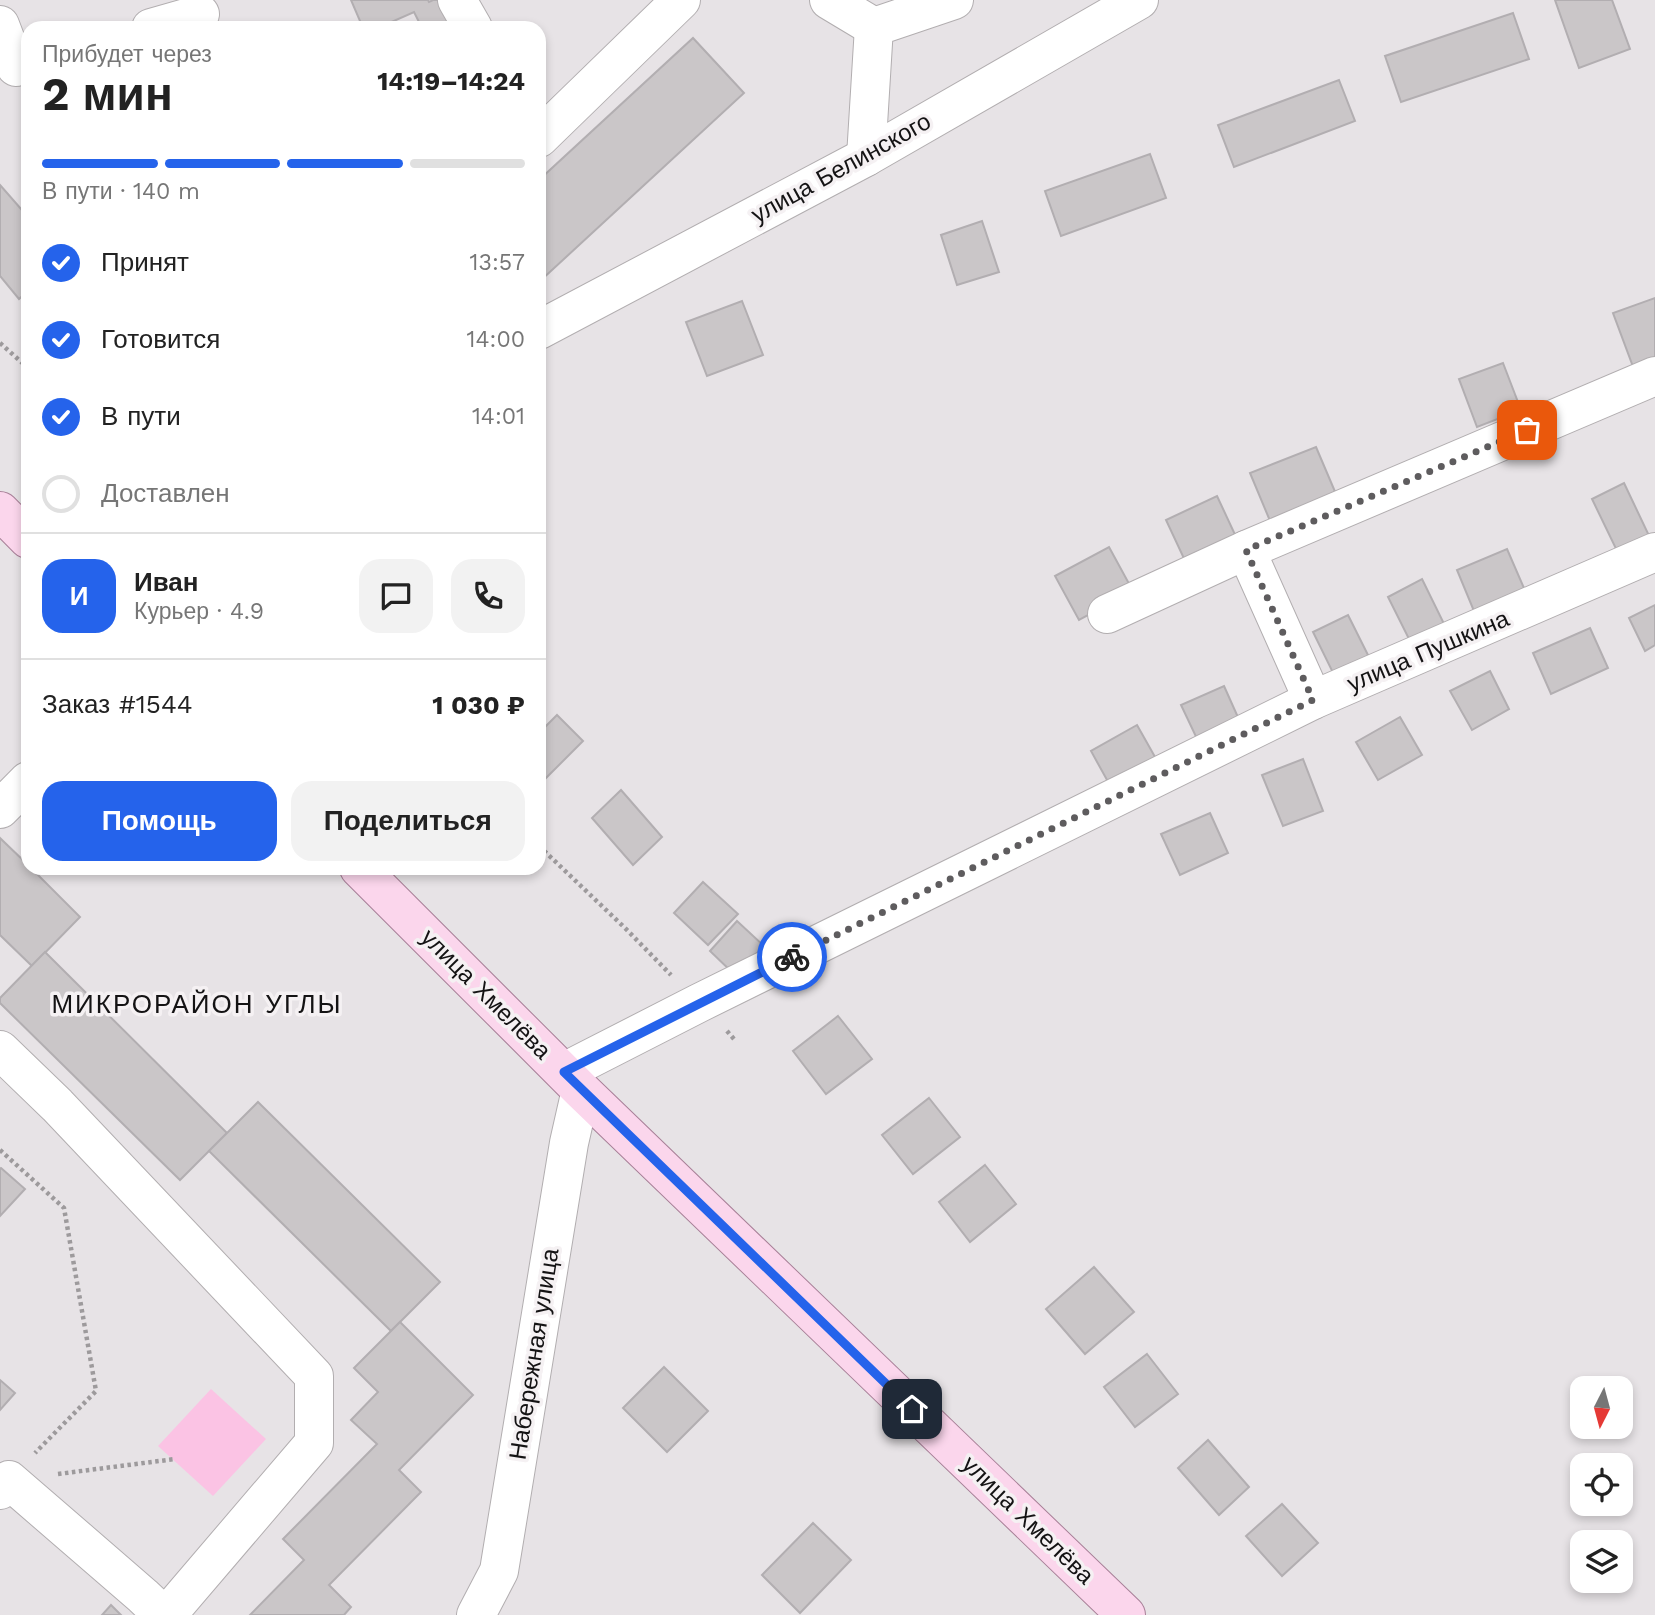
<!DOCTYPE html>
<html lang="ru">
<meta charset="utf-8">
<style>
body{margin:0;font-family:"Work Sans",sans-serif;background:#f2f2f2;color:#222;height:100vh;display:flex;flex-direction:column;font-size:26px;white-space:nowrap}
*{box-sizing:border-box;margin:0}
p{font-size:23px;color:#767676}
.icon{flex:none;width:38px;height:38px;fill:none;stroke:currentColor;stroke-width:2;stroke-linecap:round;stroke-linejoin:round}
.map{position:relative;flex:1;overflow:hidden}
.side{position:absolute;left:21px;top:21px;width:525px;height:854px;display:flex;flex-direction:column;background:#fff;border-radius:21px;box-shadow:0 4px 10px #0003}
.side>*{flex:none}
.needle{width:46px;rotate:186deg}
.buttons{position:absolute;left:1570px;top:1376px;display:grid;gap:14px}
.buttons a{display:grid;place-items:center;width:63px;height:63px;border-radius:14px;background:#fff;box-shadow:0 4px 10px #0003;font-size:35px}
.pin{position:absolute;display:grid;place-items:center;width:60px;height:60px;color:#fff;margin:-30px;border-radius:14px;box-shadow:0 4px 10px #0006}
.courier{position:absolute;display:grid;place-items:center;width:70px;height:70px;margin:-35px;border:5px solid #2563eb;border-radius:50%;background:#fff;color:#222;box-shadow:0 2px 9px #0007}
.summary em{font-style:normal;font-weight:700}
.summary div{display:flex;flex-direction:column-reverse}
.summary{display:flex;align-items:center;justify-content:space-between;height:119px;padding:0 21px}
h1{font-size:46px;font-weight:700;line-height:52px}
.bar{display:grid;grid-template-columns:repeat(4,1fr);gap:10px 7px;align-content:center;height:84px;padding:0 21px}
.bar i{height:9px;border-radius:5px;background:#e0e0e0}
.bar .active{background:#2563eb}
.bar p{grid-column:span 4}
.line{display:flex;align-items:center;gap:18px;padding:0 21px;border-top:2px solid #e0e0e0}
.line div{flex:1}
.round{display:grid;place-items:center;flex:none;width:74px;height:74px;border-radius:21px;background:#f2f2f2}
ol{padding:0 21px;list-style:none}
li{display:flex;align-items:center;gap:21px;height:77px}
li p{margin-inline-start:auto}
li .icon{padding:7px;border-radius:50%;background:#2563eb;color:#fff;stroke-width:4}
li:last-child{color:#767676}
li i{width:38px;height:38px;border:4px solid #e0e0e0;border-radius:50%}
.primary-button{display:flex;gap:14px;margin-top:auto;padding:14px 21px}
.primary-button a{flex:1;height:80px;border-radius:21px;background:#2563eb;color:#fff;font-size:28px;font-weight:700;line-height:80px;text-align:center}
.primary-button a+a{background:#f2f2f2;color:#222}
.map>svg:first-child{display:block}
</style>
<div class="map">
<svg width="1655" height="1615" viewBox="0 0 1655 1615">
<rect width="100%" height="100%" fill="#e7e3e6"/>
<path fill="#fbc3e4" d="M211,1389L266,1439L213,1496L158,1446Z"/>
<g fill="#cac6c8" stroke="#b2aeb1" stroke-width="2">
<path d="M351,0H428L429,2L433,0H448L461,28H422L414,12L378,28H363Z"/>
<path d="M1555,0H1612L1630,49L1579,68Z"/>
<path d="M1513,13L1529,59L1401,102L1385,56Z"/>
<path d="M693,38L744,93L539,282V180Z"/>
<path d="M1339,80L1355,121L1234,167L1218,125Z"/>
<path d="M1150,154L1166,198L1061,236L1045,191Z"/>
<path d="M0,185L28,217V291L19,299L0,276Z"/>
<path d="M982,221L999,272L957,285L941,235Z"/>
<path d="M1655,298V374L1638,380L1613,313Z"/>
<path d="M742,301L763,355L707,376L686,322Z"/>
<path d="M1503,363L1521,410L1477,427L1459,379Z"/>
<path d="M1316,447L1339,501L1273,528L1250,473Z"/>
<path d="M1624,483L1652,542L1620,557L1592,499Z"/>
<path d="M1217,496L1238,541L1187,565L1166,520Z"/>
<path d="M1109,547L1133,591L1079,620L1055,576Z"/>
<path d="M1507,549L1527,595L1476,616L1457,570Z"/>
<path d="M1422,579L1449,634L1415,651L1388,597Z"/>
<path d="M1655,605V645L1645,651L1629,618Z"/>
<path d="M1348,615L1375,669L1340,687L1313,632Z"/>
<path d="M1590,628L1608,668L1551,694L1533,653Z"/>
<path d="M1490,671L1509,709L1472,730L1450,691Z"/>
<path d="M1224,686L1241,724L1199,743L1181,705Z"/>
<path d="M557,715L583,741L542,782L539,779V733Z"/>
<path d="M1400,717L1422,755L1378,780L1356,742Z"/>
<path d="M1137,725L1159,764L1112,789L1091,751Z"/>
<path d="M1303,759L1323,811L1283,826L1262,775Z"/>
<path d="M621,790L662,837L633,865L592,818Z"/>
<path d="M1210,813L1228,853L1180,875L1161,834Z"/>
<path d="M0,838L28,865V868H31L80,917L32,966L0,935Z"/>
<path d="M703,882L738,914L708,945L674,913Z"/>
<path d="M737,921L764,946L736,976L710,951Z"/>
<path d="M45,952L227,1133L180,1180L0,1003V998Z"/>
<path d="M838,1016L872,1059L826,1094L793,1051Z"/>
<path d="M929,1098L960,1137L913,1174L882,1135Z"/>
<path d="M258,1102L440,1282L391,1331L209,1151Z"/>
<path d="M985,1165L1016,1204L970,1242L939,1202Z"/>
<path d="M1,1168L25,1189L0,1216V1169Z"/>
<path d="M1094,1267L1134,1312L1085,1354L1046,1309Z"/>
<path d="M400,1322L473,1395L399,1470L421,1492L329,1585L351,1607L344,1615H250L304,1560L283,1539L377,1444L351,1420L378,1392L354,1368Z"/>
<path d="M1147,1354L1178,1394L1135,1427L1104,1387Z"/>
<path d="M664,1367L708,1411L667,1452L623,1408Z"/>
<path d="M0,1380L15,1393L0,1410Z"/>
<path d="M1208,1440L1249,1487L1219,1515L1178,1468Z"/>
<path d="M1282,1504L1318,1543L1282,1576L1246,1536Z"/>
<path d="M813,1523L851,1560L800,1613L762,1575Z"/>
<path d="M111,1605L121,1615H102Z"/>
</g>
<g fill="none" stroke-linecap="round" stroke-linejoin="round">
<defs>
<g id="minor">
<path d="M457,0L473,28"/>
<path d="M829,0L874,27"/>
<path d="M0,25L16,67"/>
<path d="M151,28L200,14"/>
<path d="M539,138L681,0"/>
<path d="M866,157L874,27L954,0"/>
<path d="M539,330L866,157L1139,0"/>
<path d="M1107,614L1246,550"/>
<path d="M1313,700L1246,550L1655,376"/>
<path d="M0,809L28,781"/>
<path d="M0,1050L57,1105L314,1376V1443L167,1615"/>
<path d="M564,1072L699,1003L1313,700L1655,552"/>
<path d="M0,1490L9,1480L143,1596L163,1615"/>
<path d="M476,1615L499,1571L569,1143L581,1090"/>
</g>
<g id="major">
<path d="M0,511L28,539"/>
<path d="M359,868L581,1090L1126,1615"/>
</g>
</defs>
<use href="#minor" stroke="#b2aeb0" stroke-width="40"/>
<use href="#major" stroke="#a88098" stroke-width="40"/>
<g stroke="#9d9a9c" stroke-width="4.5" stroke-dasharray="3.5 3.5" stroke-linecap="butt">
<path d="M0,343L28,368"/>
<path d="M539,846L626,929L671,975"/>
<path d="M727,1031L734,1039"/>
<path d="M0,1150L64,1208L96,1391L35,1453"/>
<path d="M58,1474L175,1459"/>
</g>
<use href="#minor" stroke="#fff" stroke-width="38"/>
<use href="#major" stroke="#fbd6ec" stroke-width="38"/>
</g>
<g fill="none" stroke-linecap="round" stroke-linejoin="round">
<path stroke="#5e5c5e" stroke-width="7" stroke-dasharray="0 12.6" d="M792,957L1313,700L1246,550L1527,430"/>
<path stroke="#2563eb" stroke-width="9" d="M792,957L564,1072L912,1409"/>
</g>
<g text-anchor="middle" stroke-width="7" stroke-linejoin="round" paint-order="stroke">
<g font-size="24" fill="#141314" stroke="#f5f1f3">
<text transform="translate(841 168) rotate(-29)" y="8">улица Белинского</text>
<text transform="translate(1428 651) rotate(-23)" y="8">улица Пушкина</text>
<text transform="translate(486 994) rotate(45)" y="8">улица Хмелёва</text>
<text transform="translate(534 1354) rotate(-81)" y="8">Набережная улица</text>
<text transform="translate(1028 1520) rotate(44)" y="8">улица Хмелёва</text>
</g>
<g font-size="26" letter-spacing="2" fill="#141314" stroke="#f5f1f3">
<text x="197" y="1013">МИКРОРАЙОН УГЛЫ</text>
</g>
</g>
</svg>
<div class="buttons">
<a><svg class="needle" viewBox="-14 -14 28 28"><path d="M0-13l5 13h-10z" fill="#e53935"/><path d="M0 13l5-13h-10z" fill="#767676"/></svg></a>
<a><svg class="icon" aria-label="locate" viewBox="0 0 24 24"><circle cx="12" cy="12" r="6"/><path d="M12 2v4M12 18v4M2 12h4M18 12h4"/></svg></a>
<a><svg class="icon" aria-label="layers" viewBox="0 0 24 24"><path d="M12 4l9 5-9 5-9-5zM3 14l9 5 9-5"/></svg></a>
</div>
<div class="pin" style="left:1527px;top:430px;background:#ea580c"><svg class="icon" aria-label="bag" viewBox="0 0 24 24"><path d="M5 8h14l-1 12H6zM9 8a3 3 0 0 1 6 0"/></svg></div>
<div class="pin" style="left:912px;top:1409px;background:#1f2937"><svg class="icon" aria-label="home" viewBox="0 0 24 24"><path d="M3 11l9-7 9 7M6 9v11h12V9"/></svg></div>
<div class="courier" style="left:792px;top:957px"><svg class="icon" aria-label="bike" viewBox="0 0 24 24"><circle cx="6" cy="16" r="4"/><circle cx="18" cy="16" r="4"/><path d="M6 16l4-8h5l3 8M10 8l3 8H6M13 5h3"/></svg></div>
<section class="side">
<div class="summary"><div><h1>2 мин</h1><p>Прибудет через</p></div><em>14:19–14:24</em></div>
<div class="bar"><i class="active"></i><i class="active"></i><i class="active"></i><i></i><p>В пути · 140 m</p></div>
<ol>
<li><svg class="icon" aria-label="check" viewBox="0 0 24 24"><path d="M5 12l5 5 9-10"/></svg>Принят<p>13:57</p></li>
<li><svg class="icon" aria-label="check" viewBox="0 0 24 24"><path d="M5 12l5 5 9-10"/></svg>Готовится<p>14:00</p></li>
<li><svg class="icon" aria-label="check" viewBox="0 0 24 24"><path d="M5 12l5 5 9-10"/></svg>В пути<p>14:01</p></li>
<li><i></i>Доставлен</li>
</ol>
<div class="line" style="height:126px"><b class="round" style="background:#2563eb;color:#fff">И</b><div><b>Иван</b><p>Курьер · 4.9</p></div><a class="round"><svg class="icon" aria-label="chat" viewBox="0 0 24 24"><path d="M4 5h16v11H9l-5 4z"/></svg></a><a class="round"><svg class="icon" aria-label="phone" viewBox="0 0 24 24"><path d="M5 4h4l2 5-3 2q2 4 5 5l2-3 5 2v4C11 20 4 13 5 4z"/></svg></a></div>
<div class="line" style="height:91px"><div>Заказ #1544</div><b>1 030 ₽</b></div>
<div class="primary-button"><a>Помощь</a><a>Поделиться</a></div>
</section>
</div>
